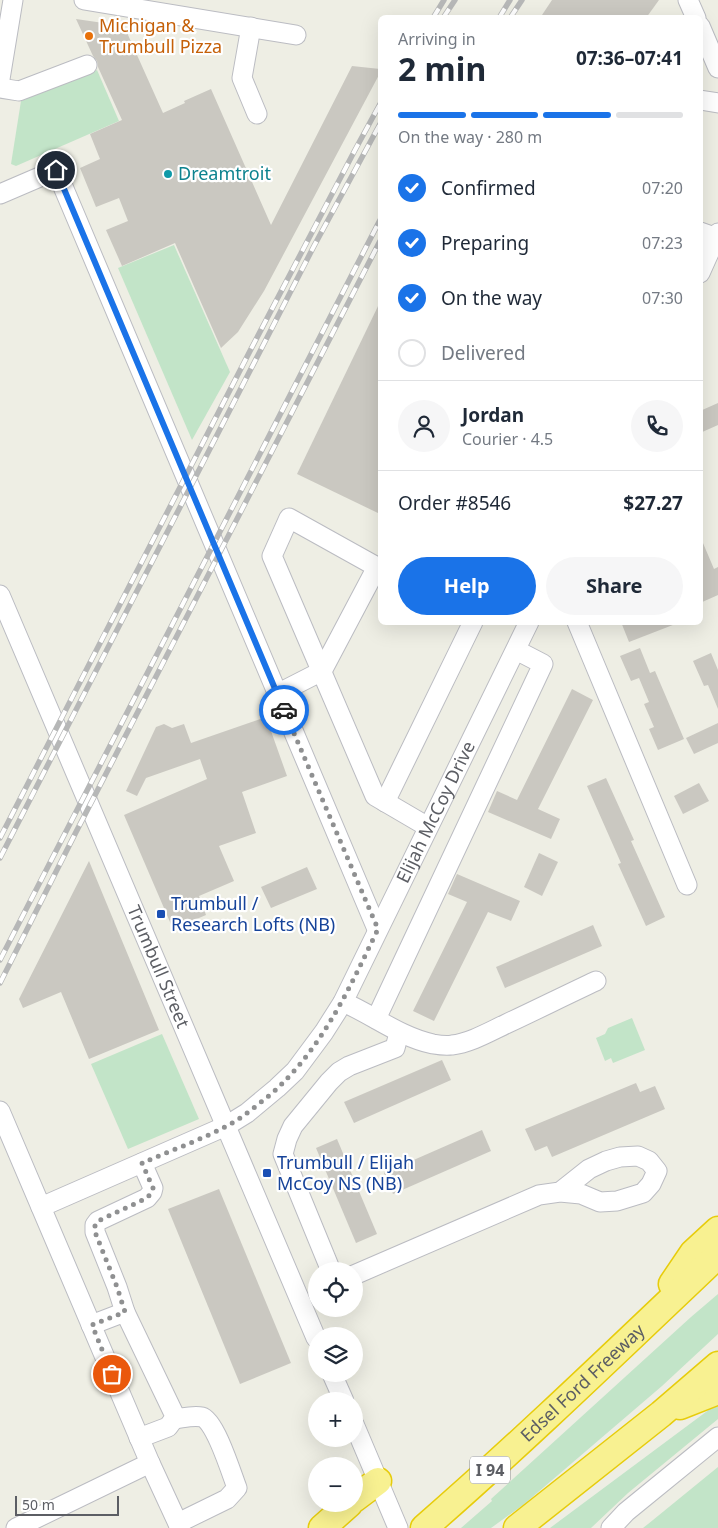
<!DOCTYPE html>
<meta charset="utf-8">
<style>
body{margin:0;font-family:"Noto Sans",sans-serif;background:#f6f6f7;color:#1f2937;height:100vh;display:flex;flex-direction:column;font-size:19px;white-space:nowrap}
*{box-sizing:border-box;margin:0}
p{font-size:16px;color:#747a83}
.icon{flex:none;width:28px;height:28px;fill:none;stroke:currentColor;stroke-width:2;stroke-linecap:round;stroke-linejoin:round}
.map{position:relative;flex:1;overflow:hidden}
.panel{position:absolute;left:378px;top:15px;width:325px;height:610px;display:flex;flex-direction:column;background:#fff;border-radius:8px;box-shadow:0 5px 20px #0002}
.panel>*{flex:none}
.controls{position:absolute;left:308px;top:1262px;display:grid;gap:10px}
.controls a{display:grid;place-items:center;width:55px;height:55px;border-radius:50%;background:#fff;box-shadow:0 5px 20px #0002;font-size:25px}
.scale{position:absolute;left:15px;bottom:12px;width:104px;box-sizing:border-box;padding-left:5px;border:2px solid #5c5e64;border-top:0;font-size:14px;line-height:18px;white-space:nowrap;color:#5c5e64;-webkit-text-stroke:4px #fff;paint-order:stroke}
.pin{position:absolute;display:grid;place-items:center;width:42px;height:42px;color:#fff;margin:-21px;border:2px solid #fff;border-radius:50%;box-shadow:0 1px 5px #0007}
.courier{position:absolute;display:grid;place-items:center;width:50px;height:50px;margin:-25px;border:4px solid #1a73e8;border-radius:50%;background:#fff;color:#222;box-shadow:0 1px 6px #0007}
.overview em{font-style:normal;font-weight:700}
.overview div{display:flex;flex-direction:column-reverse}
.overview{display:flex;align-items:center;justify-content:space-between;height:85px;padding:0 20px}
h1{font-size:32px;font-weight:700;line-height:38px}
.bar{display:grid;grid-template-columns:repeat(4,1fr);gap:8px 5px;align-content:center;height:60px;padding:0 20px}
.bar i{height:6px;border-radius:4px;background:#e0e1e3}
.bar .active{background:#1a73e8}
.bar p{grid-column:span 4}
.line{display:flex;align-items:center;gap:12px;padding:0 20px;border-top:1px solid #e0e1e3}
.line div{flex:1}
.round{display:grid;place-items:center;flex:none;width:52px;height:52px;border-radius:26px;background:#f6f6f7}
ol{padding:0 20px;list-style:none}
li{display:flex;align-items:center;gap:15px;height:55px}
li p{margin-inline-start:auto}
li .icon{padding:5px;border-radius:50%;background:#1a73e8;color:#fff;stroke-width:4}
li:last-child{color:#747a83}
li i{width:28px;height:28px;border:2px solid #e0e1e3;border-radius:50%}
.primary-button{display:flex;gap:10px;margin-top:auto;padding:10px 20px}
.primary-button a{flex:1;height:58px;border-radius:30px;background:#1a73e8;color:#fff;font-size:20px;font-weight:700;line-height:58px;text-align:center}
.primary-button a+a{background:#f6f6f7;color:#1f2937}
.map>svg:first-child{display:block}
</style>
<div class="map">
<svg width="718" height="1528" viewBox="0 0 718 1528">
<rect width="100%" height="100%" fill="#eeeee4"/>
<g fill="#c2e4c8">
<path d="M97,70L119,121L16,166L11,164L21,101Z"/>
<path d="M174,245L230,372L192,440L118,268Z"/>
<path d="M632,1018L645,1050L613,1063L611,1058L605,1061L596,1038L605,1034L608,1028Z"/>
<path d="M162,1034L199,1119L128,1149L91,1064Z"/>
<path d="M718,1294V1334L662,1386L523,1505L491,1528H461L492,1501L491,1499L691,1317Z"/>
<path d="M718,1403V1419L628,1493L591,1528H550Z"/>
<path d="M718,1467V1528H643L653,1520Z"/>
</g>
<g fill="#cac8c1">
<path d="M552,0H659L646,18H540Z"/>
<path d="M76,19L124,26L163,113L185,103L184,101L211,89L271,225L352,66L380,69V73L264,291L238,332L221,348L175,243L122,266L106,230L128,221L119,198L96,207L80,168L100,159L90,134L122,120L98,67L97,61L93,56Z"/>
<path d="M380,302V514L297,474Z"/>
<path d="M718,403V425L700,433V411Z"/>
<path d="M700,536L714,569L718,567V595L700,603Z"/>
<path d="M621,622H678V623L629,642Z"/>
<path d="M640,648L650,673L655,671L684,739L658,750L649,729L654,727L644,704L649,702L639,678L631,681L620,656Z"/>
<path d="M711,653L718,670V709L708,685L704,686L693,661Z"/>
<path d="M572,689L593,700L538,809L560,819L551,839L488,812L497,791L517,800Z"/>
<path d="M266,717L287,776L242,792L256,833L219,846L234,881L199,896L206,915L173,929L124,815L207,779L200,759L146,778L137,796L126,791L156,727L164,724L172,728L184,724L191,743Z"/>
<path d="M718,723V743L694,754L686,738Z"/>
<path d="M606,778L634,840L631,841L665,917L646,926L618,864L621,863L587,786Z"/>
<path d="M699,783L709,801L683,814L674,796Z"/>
<path d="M539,853L558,862L542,896L524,887Z"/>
<path d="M89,861L159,1030L89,1059L61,992L23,1008L19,999Z"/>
<path d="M307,867L317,889L271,908L261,887Z"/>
<path d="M457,874L520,901L511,921L488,912L434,1021L413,1011L467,902L448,894Z"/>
<path d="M593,925L602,946L505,988L496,967Z"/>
<path d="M442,1060L451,1080L354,1123L344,1102Z"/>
<path d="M636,1083L640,1092L655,1086L665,1109L552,1157L547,1146L535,1151L525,1129Z"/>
<path d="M482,1130L491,1151L393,1194L384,1173Z"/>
<path d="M337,1139L377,1234L356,1243L316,1148Z"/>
<path d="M219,1189L291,1363L240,1384L168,1209Z"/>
</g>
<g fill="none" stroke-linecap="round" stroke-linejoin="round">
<defs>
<g id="minor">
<path d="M84,0L296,35"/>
<path d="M688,0L696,18"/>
<path d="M700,26L718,68"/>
<path d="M251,27L242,78L257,114"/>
<path d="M0,79L13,0"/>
<path d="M0,88L19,91L87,65"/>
<path d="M700,100L718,103"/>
<path d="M0,194L56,170L377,929"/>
<path d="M700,232L717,238"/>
<path d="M700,273L718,233"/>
<path d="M377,567L289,518L272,556L375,796L428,827"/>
<path id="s1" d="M0,595L316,1338"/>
<path d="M577,622L687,885"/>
<path d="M277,694L322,671L377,567L380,568"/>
<path d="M385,802L473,622"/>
<path d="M343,1002C373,1015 400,1037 433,1044C439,1045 446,1046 452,1045C470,1043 489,1032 506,1024C536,1010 566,995 596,981"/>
<path d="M376,1019L543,664L516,650"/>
<path d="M0,1111L150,1463L180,1528"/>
<path id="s2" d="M41,1207L226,1126L247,1113L277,1088L295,1071L324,1032L343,1002L529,622"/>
<path d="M331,1271L283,1154L287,1139L293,1126L329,1082L339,1072L349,1066L395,1048L399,1033"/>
<path d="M354,1275L539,1195L560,1192L589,1169L606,1161L620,1157L638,1156L649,1161L657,1171L651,1184L643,1193L617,1201L600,1202L581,1194L560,1192"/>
<path d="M125,1312L117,1287L95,1232V1225L98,1221L147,1198L152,1192L153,1188L142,1163"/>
<path d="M91,1325L125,1312L174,1414V1419L168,1427L139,1438"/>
<path d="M332,1374L344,1401"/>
<path d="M174,1419C183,1418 193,1415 202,1417C215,1420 232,1475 237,1488L227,1499L178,1523"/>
<path d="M354,1424L398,1528"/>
<path d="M16,1528L150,1463"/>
<path d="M611,1528L626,1512L718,1437"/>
</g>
<g id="highway">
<path d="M672,1284L693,1253L718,1230"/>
<path d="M680,1406L718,1391"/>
<path d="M354,1499L378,1481"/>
<path d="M322,1528L349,1504"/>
<path id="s3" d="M424,1528C525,1440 621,1347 718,1255"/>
<path d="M517,1528L661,1414L718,1365"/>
</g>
</defs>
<use href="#minor" stroke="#bbbcc2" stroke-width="21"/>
<use href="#highway" stroke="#e7cc0b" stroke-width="29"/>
<use href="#minor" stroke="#fff" stroke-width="19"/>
<use href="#highway" stroke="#f8f191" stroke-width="26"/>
<defs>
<g id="rail">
<path d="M433,18L444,0"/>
<path d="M443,18L455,0"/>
<path d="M499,18L510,0"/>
<path d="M510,18L522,0"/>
<path d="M0,838L251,349L355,150L380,104"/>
<path d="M0,858L314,246L380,124"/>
<path d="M0,960L380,220"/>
<path d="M0,983L75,834L380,241"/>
</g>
</defs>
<use href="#rail" stroke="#b6b7b7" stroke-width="5.5"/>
<use href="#rail" stroke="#fff" stroke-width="4" stroke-dasharray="11" stroke-linecap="butt"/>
</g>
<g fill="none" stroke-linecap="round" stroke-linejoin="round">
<path stroke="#8f9091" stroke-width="5" stroke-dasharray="0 9" d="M112,1374L92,1325L125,1312L117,1287L95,1232V1225L98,1221L147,1198L152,1192L153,1188L142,1163C170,1151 200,1140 227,1126C242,1118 256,1106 270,1095C322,1049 348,991 378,929L284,710"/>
<path stroke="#1a73e8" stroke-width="6" d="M56,170L284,710"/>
</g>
<circle fill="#e8710a" stroke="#fff" stroke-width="2" cx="89" cy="36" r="5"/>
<circle fill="#0f9aa8" stroke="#fff" stroke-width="2" cx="168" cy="174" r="5"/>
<g fill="#1a4fb4" stroke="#fff" stroke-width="2">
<rect x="156" y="909" width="10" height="10" rx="2.5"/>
<rect x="262" y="1168" width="10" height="10" rx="2.5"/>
</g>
<g text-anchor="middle" stroke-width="4.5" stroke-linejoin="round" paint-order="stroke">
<rect fill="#fff" stroke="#8d8e92" stroke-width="1" x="470" y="1456.5" width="40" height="27" rx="4"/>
<g font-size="16" font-weight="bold" fill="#5c5e64">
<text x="490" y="1476">I 94</text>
</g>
<g font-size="18" fill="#c56008" stroke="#fff" text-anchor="start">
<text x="99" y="32">Michigan &amp;<tspan x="99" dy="21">Trumbull Pizza</tspan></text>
</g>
<g font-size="18" fill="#0d838f" stroke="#fff" text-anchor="start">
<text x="178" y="180">Dreamtroit</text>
</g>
<g font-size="18" fill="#5c5e64" stroke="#fff">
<text dy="6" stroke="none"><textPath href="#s2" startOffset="586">Elijah McCoy Drive</textPath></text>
<text dy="6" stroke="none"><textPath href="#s1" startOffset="404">Trumbull Street</textPath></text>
<text dy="6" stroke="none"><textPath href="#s3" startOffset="215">Edsel Ford Freeway</textPath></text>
</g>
<g font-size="18" fill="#164399" stroke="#fff" text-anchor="start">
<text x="171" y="910">Trumbull /<tspan x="171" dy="21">Research Lofts (NB)</tspan></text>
<text x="277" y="1169">Trumbull / Elijah<tspan x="277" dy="21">McCoy NS (NB)</tspan></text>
</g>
</g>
</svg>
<div class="controls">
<a><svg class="icon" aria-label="locate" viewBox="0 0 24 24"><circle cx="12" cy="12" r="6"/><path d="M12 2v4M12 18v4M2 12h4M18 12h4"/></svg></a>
<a><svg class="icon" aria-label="layers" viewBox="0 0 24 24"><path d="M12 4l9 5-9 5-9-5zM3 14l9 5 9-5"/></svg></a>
<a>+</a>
<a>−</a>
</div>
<div class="scale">50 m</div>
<div class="pin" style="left:112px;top:1374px;background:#ea580c"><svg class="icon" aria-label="bag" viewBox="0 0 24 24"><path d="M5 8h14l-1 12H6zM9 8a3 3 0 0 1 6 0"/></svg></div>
<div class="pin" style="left:56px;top:170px;background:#1f2937"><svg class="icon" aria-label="home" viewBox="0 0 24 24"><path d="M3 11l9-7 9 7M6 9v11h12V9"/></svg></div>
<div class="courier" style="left:284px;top:710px"><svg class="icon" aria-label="car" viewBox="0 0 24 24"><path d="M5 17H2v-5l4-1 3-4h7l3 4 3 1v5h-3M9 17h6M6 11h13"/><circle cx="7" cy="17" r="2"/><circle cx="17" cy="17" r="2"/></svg></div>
<section class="panel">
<div class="overview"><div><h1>2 min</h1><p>Arriving in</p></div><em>07:36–07:41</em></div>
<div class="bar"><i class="active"></i><i class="active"></i><i class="active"></i><i></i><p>On the way · 280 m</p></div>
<ol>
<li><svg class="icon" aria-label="check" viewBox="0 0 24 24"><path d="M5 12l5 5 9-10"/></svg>Confirmed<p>07:20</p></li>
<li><svg class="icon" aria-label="check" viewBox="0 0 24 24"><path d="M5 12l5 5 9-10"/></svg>Preparing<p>07:23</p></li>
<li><svg class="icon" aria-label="check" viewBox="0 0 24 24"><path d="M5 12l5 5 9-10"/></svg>On the way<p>07:30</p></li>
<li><i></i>Delivered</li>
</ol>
<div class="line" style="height:90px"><a class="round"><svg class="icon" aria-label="person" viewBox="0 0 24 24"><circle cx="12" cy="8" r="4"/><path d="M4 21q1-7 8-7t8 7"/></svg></a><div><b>Jordan</b><p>Courier · 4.5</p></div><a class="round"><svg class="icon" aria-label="phone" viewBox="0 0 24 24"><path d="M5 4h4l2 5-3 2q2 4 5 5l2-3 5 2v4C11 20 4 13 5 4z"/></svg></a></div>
<div class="line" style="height:65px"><div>Order #8546</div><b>$27.27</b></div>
<div class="primary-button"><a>Help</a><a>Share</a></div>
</section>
</div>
